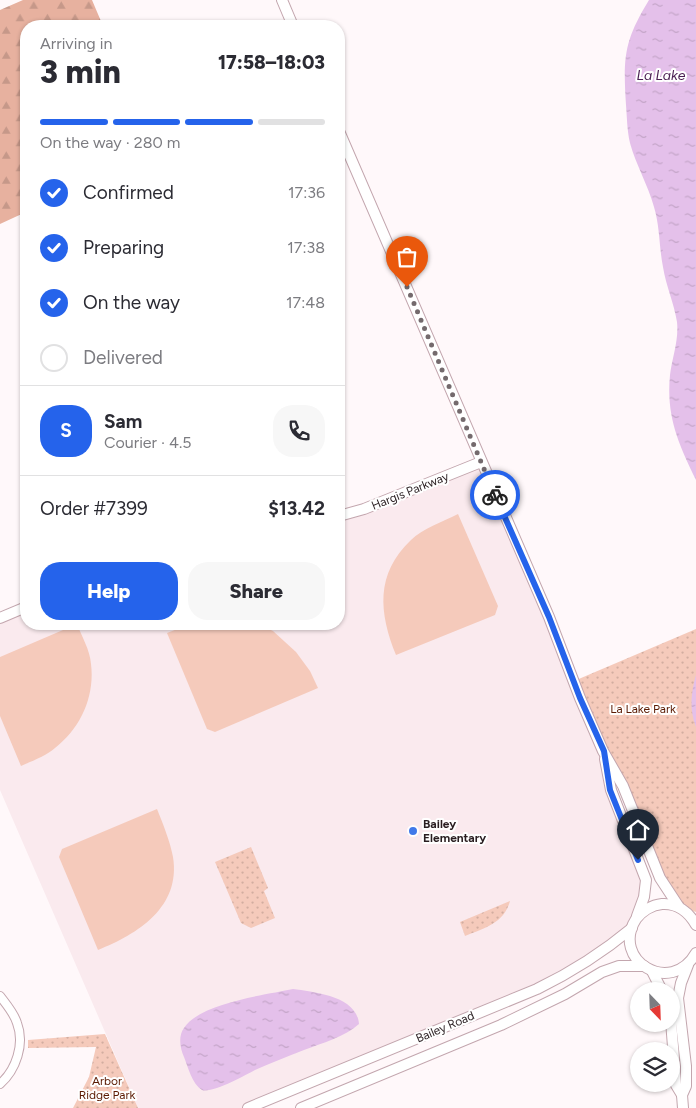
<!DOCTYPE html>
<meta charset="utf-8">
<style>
body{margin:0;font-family:Figtree,sans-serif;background:#f7f7f7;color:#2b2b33;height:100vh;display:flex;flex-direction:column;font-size:19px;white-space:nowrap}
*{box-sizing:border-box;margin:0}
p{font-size:16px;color:#7c7c81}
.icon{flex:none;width:28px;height:28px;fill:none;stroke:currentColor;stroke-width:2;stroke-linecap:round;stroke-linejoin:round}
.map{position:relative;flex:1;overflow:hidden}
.side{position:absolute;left:20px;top:20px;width:325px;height:610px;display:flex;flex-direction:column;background:#fff;border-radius:20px;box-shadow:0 1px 4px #0004}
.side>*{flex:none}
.needle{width:32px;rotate:157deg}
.fabs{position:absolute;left:630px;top:982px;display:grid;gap:10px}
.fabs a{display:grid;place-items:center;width:50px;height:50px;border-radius:50%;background:#fff;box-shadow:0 1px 4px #0004;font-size:25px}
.pin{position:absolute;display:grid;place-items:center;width:42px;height:42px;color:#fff;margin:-51px -21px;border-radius:50% 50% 50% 0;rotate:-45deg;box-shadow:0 0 5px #0007}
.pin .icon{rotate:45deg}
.courier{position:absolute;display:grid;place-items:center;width:50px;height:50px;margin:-25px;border:4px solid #2563eb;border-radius:50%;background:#fff;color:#222;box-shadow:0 1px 6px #0007}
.summary em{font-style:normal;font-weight:800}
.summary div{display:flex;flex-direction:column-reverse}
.summary{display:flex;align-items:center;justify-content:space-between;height:85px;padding:0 20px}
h1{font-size:32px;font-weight:800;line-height:38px}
.bar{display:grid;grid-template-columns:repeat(4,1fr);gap:8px 5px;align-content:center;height:60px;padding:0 20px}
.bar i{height:6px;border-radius:4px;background:#e1e1e2}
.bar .on{background:#2563eb}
.bar p{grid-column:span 4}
.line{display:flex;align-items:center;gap:12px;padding:0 20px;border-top:1px solid #e1e1e2}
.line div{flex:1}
.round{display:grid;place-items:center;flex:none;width:52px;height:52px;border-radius:20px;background:#f7f7f7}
ol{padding:0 20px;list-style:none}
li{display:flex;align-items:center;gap:15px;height:55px}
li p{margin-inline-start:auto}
li .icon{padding:5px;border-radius:50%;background:#2563eb;color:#fff;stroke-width:4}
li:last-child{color:#7c7c81}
li i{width:28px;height:28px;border:2px solid #e1e1e2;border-radius:50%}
.cta{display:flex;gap:10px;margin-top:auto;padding:10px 20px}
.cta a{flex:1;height:58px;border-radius:20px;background:#2563eb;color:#fff;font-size:20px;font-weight:800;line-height:58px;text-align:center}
.cta a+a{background:#f7f7f7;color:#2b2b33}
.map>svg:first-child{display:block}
</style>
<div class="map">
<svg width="696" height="1108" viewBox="0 0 696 1108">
<defs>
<pattern id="forest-firs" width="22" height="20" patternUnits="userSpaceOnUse" patternTransform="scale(1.25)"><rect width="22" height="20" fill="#e7b19f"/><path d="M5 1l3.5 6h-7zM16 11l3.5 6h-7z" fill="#c69889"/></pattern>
<pattern id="park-dots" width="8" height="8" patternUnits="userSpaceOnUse" patternTransform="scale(1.25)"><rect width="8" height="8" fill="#f5cabb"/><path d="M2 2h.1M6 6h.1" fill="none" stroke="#d2ada0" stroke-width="1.8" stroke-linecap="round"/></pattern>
<pattern id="water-ripples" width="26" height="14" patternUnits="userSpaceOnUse" patternTransform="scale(1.25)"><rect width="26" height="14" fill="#e4c0ea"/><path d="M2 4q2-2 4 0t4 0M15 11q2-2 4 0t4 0" fill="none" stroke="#c4a5c8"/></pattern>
</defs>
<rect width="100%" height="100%" fill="#fff8fa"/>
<path fill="#faeaee" d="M481,462L580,698L646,880L632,928L577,968L248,1108H138L0,790V618L26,607V624H339V516Z"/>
<g fill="#f5cabb">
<path d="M458,514L498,606L495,615L396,655C379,613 375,574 411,540C422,529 444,521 458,514Z"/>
<path d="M77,624C82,637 90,650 91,664C95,696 81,728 55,748C46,756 32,761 21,766L0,716V657Z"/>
<path d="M190,624H258L273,631L296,652L310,671L318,688L215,732L207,729L167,633Z"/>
<path d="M157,809C163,824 170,841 173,857C181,907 138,934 98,950L59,857L62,849Z"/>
</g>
<path fill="url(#forest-firs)" d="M23,0H92L103,26H26V212L0,224V10Z"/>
<g fill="url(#park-dots)">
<path d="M696,629V912L679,907L574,681Z"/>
<path d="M251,847L268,888L264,891L275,918L251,928L241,923L215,862Z"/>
<path d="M510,901C504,923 485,928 465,936L460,922Z"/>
<path d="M105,1034L138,1108H73L89,1077L96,1047L28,1048V1040Z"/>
</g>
<g fill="url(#water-ripples)">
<path d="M649,0H696V480C678,443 666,416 670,375C672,358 679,340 677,322C674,303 666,286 663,267C659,247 660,227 654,207C648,185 636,165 630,143C627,130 627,117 626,105C623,57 624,41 649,0Z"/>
<path d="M696,675V727C689,710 691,692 696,675Z"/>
<path d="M293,989C314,992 357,996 359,1024C345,1037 322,1043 304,1050C288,1056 271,1063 255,1070C246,1075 211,1094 202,1090C192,1084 188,1067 184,1057C180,1048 178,1036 184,1028C200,1003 265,995 293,989Z"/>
</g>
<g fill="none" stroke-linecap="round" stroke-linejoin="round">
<defs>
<path id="street" d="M0,996C6,1004 14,1013 17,1023C25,1044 16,1070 0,1084"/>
<g id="secondary">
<path d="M282,0L293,26"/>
<path d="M339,131L549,617L580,698L603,751L623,786L660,878L679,907"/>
<path d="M339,516L364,509L481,462"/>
<path d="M0,618L26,607"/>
<path d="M605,759L611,790L646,880L644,897L637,916"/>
<path d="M696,925C689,912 677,903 662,904C652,905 642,911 636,919C610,960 671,997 696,953"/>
<path d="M652,971L662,991"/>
<path d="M671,1021L676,1085L682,1095"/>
<path d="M248,1108L537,989C572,972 602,953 632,928"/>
<path d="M301,1108L501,1025L565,994L602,972L619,966H644"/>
<path d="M683,1108L682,1095L686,1086V1066L678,998L681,983L688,965"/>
</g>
</defs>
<use href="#street" stroke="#c3a6ae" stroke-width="10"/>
<use href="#secondary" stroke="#c3a6ae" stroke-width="12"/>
<use href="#street" stroke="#fff" stroke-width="8"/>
<use href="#secondary" stroke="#fff" stroke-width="10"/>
</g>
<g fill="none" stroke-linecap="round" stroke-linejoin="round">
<path stroke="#746a6d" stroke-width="5" stroke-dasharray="0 9" d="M407,287L495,495"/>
<path stroke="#2563eb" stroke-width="6" d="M495,495L549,617L580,698L604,751L610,790L638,860"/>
</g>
<circle fill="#4079e9" stroke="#fff" stroke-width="2" cx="413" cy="831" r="5"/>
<g text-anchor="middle" stroke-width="4" stroke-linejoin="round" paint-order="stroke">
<g font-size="12" fill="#291e21" stroke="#fff">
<text transform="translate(410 491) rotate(-22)" y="4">Hargis Parkway</text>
<text transform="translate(445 1027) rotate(-23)" y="4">Bailey Road</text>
</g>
<g font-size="12" fill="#5b1b03" stroke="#fff">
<text x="643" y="713">La Lake Park</text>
<text x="107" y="1085">Arbor<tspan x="107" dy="14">Ridge Park</tspan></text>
</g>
<g font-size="12" font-weight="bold" fill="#291e21" stroke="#fff" text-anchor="start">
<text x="423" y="828">Bailey<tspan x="423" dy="14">Elementary</tspan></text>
</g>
<g font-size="14" font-style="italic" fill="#4b2053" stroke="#fff">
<text x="661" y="80">La Lake</text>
</g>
</g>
</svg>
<div class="fabs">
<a><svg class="needle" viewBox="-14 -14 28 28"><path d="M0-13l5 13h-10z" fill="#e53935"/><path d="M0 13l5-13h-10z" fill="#7c7c81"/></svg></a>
<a><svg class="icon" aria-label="layers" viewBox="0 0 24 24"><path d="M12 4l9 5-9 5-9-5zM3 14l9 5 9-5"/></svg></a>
</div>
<div class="pin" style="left:407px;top:287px;background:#ea580c"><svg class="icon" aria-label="bag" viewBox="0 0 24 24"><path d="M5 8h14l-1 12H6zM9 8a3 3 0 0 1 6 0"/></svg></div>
<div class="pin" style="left:638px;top:860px;background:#1f2937"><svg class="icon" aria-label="home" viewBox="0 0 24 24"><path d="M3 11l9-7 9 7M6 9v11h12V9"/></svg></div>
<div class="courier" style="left:495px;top:495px"><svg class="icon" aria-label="bike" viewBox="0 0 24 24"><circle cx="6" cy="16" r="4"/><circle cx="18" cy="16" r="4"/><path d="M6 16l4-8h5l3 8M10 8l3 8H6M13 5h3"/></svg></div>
<section class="side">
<div class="summary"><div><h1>3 min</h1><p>Arriving in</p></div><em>17:58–18:03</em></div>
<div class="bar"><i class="on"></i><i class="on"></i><i class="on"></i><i></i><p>On the way · 280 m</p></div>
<ol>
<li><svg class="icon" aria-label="check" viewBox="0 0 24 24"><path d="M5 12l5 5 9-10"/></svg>Confirmed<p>17:36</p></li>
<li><svg class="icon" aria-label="check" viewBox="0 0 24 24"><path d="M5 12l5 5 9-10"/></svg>Preparing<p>17:38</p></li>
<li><svg class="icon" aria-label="check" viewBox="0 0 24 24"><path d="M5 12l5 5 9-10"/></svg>On the way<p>17:48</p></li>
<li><i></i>Delivered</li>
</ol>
<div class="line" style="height:90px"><b class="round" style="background:#2563eb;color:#fff">S</b><div><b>Sam</b><p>Courier · 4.5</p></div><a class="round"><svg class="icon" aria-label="phone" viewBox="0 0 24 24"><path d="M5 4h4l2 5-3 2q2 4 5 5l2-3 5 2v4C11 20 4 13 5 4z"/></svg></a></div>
<div class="line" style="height:65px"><div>Order #7399</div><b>$13.42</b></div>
<div class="cta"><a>Help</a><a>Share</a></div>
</section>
</div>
